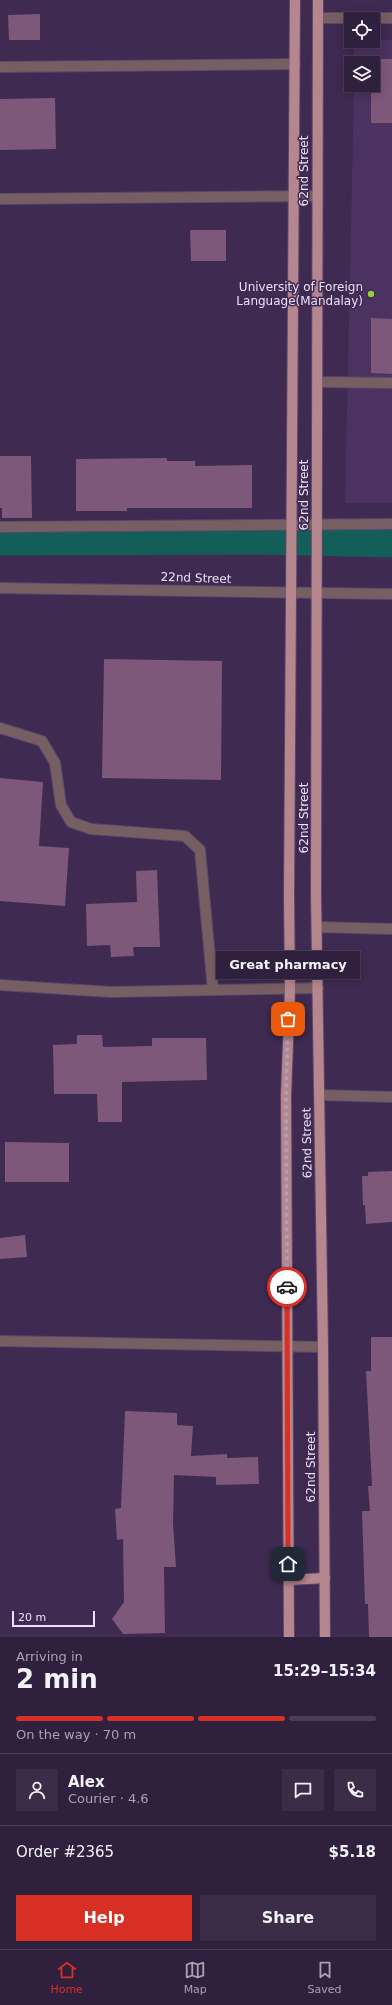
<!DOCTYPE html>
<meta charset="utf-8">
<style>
body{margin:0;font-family:"DejaVu Sans",sans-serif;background:#3b2d48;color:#f1f3f6;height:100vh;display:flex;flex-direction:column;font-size:15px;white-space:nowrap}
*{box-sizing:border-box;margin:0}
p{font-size:13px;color:#a7a3b0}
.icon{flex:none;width:22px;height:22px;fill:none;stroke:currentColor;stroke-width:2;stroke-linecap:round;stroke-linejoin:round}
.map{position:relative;height:1637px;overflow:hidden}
.side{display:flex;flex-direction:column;background:#2f203d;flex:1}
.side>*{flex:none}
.tools{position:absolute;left:344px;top:12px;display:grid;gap:8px}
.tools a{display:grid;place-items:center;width:36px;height:36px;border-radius:0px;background:#2f203d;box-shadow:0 2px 10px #0003,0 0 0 1px #4a3e57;font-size:20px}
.scale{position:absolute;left:12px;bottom:10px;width:83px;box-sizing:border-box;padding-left:4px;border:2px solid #ece0f8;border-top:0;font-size:11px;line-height:14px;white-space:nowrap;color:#ece0f8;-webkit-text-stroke:3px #3f2a51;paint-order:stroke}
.pin{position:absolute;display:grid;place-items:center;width:34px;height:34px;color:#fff;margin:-17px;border-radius:8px;box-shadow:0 2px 6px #0006}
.courier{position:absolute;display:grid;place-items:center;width:40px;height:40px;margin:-20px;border:3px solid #d93025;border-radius:50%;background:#fff;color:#222;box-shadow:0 1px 5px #0007}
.bubble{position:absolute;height:28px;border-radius:0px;background:#2f203d;box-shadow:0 2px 10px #0003,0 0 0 1px #4a3e57;font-size:13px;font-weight:800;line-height:28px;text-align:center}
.headline em{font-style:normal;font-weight:800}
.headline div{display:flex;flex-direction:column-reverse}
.headline{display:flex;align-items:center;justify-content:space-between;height:68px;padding:0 16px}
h1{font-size:26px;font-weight:800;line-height:30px}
.bar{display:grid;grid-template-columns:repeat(4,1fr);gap:6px 4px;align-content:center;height:48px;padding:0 16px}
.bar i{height:5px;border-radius:3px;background:#4a3e57}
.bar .active{background:#d93025}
.bar p{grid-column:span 4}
.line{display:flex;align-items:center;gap:10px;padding:0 16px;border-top:1px solid #4a3e57}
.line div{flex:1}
.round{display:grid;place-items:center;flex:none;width:42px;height:42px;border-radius:0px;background:#3b2d48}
.cta{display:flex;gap:8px;margin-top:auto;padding:8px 16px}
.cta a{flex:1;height:46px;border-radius:0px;background:#d93025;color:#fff;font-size:16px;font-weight:800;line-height:46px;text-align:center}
.cta a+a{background:#3b2d48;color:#f1f3f6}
.dock{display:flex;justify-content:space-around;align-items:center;height:56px;border-top:1px solid #4a3e57;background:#2f203d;font-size:11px;color:#a7a3b0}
.dock a{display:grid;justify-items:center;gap:2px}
.dock .active{color:#d93025}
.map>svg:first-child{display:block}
</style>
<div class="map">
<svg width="392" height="1637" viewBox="0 0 392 1637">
<rect width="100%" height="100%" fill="#3f2a51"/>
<path fill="#4b3260" d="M392,40V503H345L354,85H373V63H354V41Z"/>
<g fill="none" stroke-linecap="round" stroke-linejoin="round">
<path stroke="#145e59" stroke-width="29" d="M0,541L261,540L392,543"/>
</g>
<g fill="#7d587b">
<path d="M40,14V40H9L8,15Z"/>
<path d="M371,59H392V123H371V85H373V63H371Z"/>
<path d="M55,98L56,149L0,150V99Z"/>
<path d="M190,230H226V261H191Z"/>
<path d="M371,318L392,319V374L371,373Z"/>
<path d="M0,456H31L32,518H2V508H0Z"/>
<path d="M167,458V461H195V466L252,465V508H127V511H76V459Z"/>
<path d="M104,659L222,661L221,780L102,778Z"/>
<path d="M0,778L43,782L39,846L69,848L65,906L0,901Z"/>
<path d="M157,870L160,947H133L134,956L111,957L110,945L87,946L86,904L137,902L136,871Z"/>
<path d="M77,1035H102L103,1047L152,1046V1038H206L207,1080L122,1082V1122H98L97,1094H54L53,1045L77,1044Z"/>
<path d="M5,1142L69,1143V1182H5Z"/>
<path d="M392,1171V1222L366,1224L365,1205H363L362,1176H368V1172Z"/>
<path d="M25,1235L27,1257L0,1259V1238Z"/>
<path d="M371,1337H392V1637H369L368,1604H365L362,1511H370L368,1486H372L366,1371H371Z"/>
<path d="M125,1411L177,1413V1425L193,1426L191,1456L227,1454V1458L258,1457L259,1484L216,1485V1477L174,1475L173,1523L176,1567H164L165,1633L123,1634L112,1619L124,1602L123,1539L117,1540L115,1509L121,1508Z"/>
</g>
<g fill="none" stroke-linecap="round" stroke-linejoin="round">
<defs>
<g id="minor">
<path d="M318,18H392"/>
<path d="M0,67L295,64"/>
<path d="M0,199L317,196"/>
<path d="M318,382L392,383"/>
<path d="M0,527L392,524"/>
<path d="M0,588L392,594"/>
<path d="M0,728L42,741L55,763L61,805L71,822L91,829L185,836L200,850L213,990"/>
<path d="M317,927L392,929"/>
<path d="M0,985L111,992L318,988"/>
<path d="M320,1095L392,1097"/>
<path d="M0,1341L323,1347"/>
</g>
<g id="major">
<path d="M318,0L316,894L323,1347L325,1637"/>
<path d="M289,1580L325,1578"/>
<path d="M289,1637L286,1096L290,989L289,896L295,0"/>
</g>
</defs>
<use href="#minor" stroke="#5b476c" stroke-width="12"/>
<use href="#major" stroke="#5b476c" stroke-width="12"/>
<use href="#minor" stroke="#775e62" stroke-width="10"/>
<use href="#major" stroke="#b6868e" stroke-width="10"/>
</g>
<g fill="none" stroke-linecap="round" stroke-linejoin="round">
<path stroke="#afa0be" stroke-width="4" stroke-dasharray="0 7.2" d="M287,1287L286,1096L288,1019"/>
<path stroke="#d93025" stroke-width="5" d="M287,1287L288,1564"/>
</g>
<circle fill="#95cc3b" stroke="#3f2a51" stroke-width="1.5" cx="371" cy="294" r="4"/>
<g text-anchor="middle" stroke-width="3" stroke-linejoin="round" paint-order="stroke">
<g font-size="12" fill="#ece0f8" stroke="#3f2a51">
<text transform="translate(304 171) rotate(-90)" y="4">62nd Street</text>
<text transform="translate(304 495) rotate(-90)" y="4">62nd Street</text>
<text transform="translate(196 578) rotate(2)" y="4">22nd Street</text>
<text transform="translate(304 818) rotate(-90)" y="4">62nd Street</text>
<text transform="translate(307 1143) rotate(-91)" y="4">62nd Street</text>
<text transform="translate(311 1467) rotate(-90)" y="4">62nd Street</text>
</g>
<g font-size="12" fill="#ece0f8" stroke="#3f2a51" text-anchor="end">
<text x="363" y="291">University of Foreign<tspan x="363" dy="14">Language(Mandalay)</tspan></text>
</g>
</g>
</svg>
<div class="tools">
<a><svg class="icon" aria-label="locate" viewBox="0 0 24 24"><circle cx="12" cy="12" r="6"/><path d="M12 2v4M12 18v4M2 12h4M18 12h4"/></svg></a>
<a><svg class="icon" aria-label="layers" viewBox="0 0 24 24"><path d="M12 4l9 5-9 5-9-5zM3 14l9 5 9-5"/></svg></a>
</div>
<div class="scale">20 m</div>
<div class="pin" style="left:288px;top:1019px;background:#ea580c"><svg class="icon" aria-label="bag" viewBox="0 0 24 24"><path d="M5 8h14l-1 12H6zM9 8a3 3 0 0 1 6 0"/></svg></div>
<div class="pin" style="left:288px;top:1564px;background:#1f2937"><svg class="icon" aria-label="home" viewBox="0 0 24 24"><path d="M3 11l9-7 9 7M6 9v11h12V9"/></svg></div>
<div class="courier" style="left:287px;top:1287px"><svg class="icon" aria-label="car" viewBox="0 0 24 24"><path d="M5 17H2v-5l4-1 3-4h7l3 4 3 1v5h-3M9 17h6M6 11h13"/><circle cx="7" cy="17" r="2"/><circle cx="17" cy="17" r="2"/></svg></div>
<div class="bubble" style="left:216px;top:951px;width:144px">Great pharmacy</div>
</div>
<section class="side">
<div class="headline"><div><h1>2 min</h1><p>Arriving in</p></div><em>15:29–15:34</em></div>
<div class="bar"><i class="active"></i><i class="active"></i><i class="active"></i><i></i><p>On the way · 70 m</p></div>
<div class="line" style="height:72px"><a class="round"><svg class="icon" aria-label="person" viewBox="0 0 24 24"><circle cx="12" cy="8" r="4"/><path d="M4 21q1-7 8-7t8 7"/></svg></a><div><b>Alex</b><p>Courier · 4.6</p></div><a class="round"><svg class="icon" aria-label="chat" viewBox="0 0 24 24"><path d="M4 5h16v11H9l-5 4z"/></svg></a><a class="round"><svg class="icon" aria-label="phone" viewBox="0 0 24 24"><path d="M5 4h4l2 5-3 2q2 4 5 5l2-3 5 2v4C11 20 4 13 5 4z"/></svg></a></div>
<div class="line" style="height:52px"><div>Order #2365</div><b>$5.18</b></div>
<div class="cta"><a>Help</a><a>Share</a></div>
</section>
<nav class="dock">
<a class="active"><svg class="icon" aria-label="home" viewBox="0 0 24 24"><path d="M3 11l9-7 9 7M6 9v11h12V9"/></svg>Home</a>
<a><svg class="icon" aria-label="map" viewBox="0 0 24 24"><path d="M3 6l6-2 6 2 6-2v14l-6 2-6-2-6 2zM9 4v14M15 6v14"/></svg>Map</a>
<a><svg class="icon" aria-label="saved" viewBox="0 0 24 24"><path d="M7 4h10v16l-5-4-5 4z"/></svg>Saved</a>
</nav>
